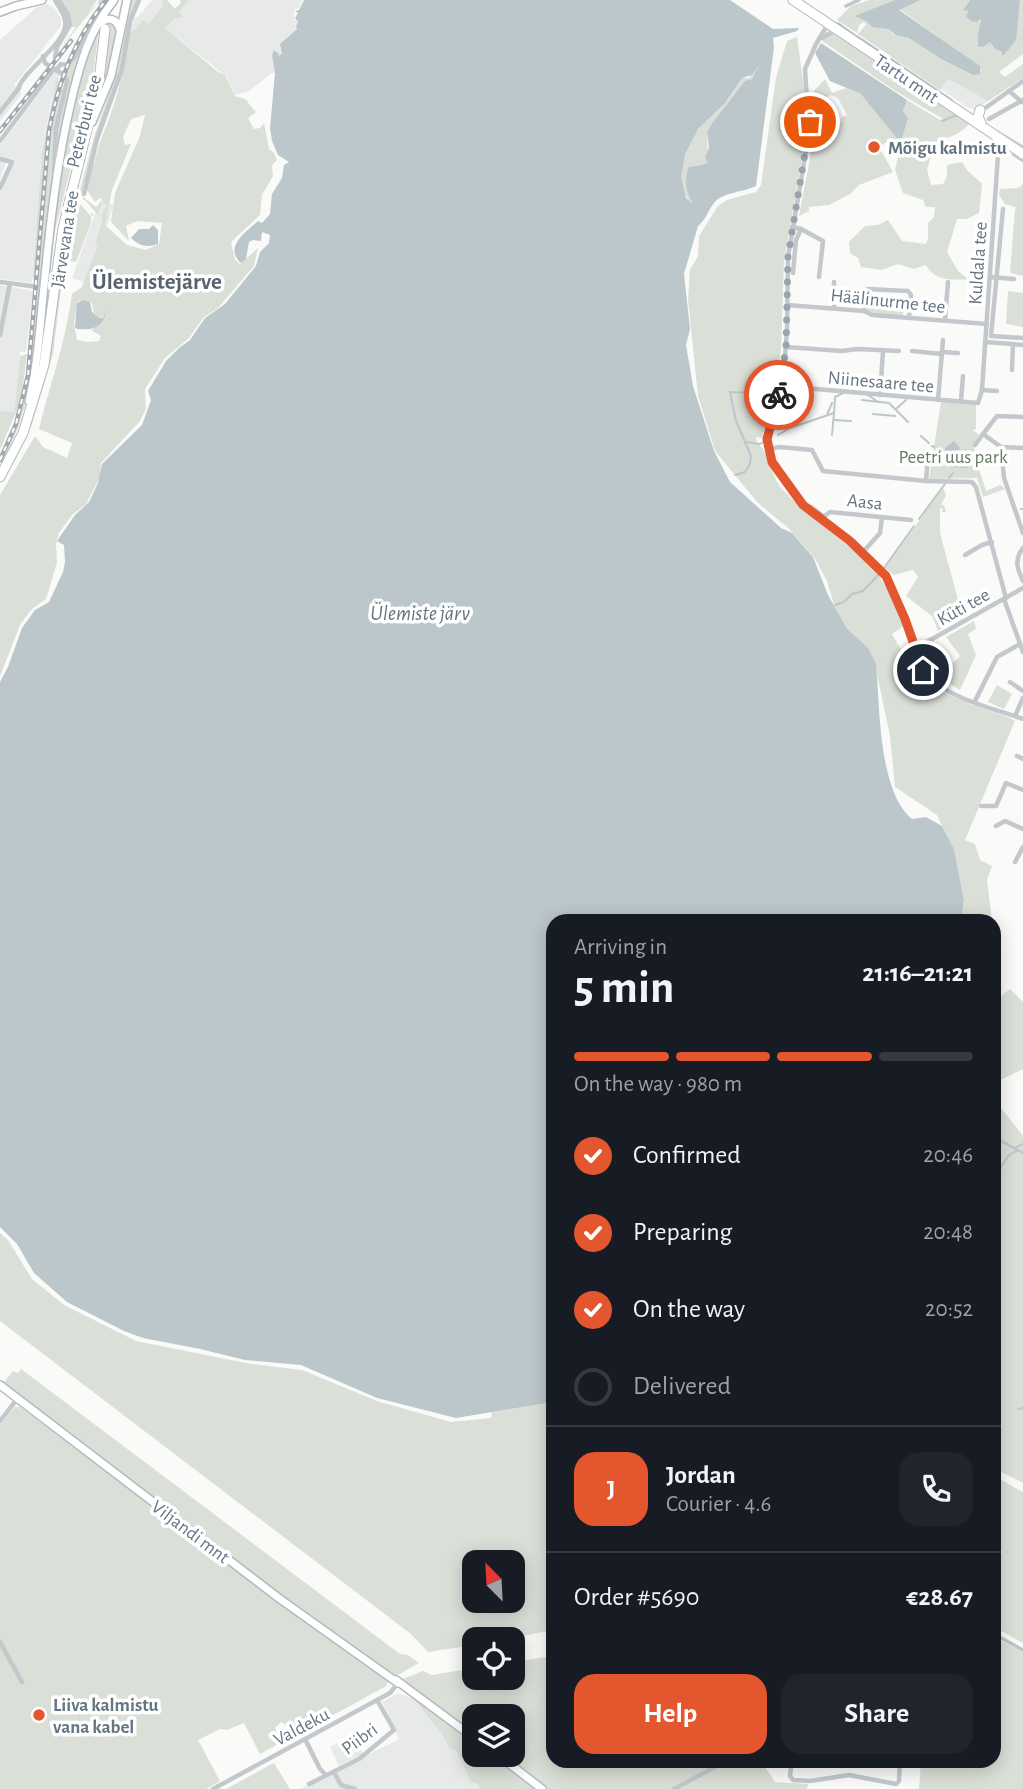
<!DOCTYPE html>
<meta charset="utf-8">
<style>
body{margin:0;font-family:"Alegreya Sans",sans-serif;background:#20242c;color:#f1f3f6;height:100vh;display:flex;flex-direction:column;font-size:26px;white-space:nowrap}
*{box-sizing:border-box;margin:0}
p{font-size:23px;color:#9ea1a6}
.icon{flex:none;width:38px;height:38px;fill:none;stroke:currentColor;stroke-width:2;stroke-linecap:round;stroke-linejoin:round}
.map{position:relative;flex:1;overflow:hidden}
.panel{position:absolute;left:546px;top:914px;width:455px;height:854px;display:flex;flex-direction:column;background:#171b24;border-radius:21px;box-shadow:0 4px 18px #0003}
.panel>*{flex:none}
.needle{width:46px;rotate:336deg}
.fabs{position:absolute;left:462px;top:1550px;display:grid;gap:14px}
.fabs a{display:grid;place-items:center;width:63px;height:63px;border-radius:14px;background:#171b24;box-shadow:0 4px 18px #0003;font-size:35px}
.pin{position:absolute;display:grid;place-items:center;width:60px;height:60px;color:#fff;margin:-30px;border:4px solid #fff;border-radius:50%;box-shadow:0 2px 7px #0007}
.courier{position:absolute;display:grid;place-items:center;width:70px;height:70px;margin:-35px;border:5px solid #e4572e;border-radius:50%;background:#fff;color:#222;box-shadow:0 2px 9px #0007}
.overview em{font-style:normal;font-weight:700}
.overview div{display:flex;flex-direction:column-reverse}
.overview{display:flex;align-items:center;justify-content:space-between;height:119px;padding:0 28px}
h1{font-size:46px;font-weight:700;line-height:52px}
.bar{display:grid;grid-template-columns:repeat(4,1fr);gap:10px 7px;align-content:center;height:84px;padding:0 28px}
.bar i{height:9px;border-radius:5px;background:#363941}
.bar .current{background:#e4572e}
.bar p{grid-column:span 4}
.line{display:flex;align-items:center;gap:18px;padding:0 28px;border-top:2px solid #363941}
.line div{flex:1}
.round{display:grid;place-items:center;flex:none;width:74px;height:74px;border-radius:21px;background:#20242c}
ol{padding:0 28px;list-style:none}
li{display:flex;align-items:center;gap:21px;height:77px}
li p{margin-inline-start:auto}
li .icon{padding:7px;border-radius:50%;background:#e4572e;color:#fff;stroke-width:4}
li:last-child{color:#9ea1a6}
li i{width:38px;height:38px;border:4px solid #363941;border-radius:50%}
.primary-button{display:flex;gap:14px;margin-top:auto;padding:14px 28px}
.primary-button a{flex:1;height:80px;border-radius:21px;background:#e4572e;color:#fff;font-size:28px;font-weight:700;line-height:80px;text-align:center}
.primary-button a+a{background:#20242c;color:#f1f3f6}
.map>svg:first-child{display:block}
</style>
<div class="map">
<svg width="1023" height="1789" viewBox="0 0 1023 1789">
<rect width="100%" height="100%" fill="#fafaf8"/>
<g fill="#e8e9e9">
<path d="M152,0H161L164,2L163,6L148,25L130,34L132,18L138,17Z"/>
<path d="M189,0H302L299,8L294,9V20L298,22L296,26L297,29L280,44L282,54L278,57L276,50L272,56L275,73H272L249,91L235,95L227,77L165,28Z"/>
<path d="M48,4L56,10L61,19V26L14,85L22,94L0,121V40L37,7Z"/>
<path d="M55,72L59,74V78L51,102L42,151L32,283L0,279V192L14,161L10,158L6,163L0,180V146Z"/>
<path d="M948,79L988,101L975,110L967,107L941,89Z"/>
<path d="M100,200L114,205L87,283L72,278Z"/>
<path d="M0,285L33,291L26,352H20L14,412L0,411Z"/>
<path d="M398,1693L414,1699L443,1736L450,1749L456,1750L471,1782L477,1784L480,1789H300L399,1739L382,1702Z"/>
<path d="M353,1735L363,1754L339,1766L330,1747Z"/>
</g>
<g fill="#dadfd7" fill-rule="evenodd">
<path d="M62,0H97L88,13L100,0L58,52L76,27H72L71,17Z"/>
<path d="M132,0H138L132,14L119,78L91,165L94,164C98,144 106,129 112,110C121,85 125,59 129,33L135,30L143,20L148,24L163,6L162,0H167L175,9L181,2L180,0H189L179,12L183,17L174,19L165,28L218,72L225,75L235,96L245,99L256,112L248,118L254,129L260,128L264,123L269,149L274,153L277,160L272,165L273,176L262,195L260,215L231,242L235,260L240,264L258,248L254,266L218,308L204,317L189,338L165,358L145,389L146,409L140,421L101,463L100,477L86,504L72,515L59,533L56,544L57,562L46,599L32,609L21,623L0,676V495L35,436L43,447L67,458L72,443L39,429C50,384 66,341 72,294L82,287L98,244H95L103,220L101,216L107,205L102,203L98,213L100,214H97L85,200H83V197L96,207L103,201L100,198L95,202L86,189L82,194L79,193L95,134L117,71ZM145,115L140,136L115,193L111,222L129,241L126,226L137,221L162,223L159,244L146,250L127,245L105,225L112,190L131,144L125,145L123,137L131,119ZM83,300L92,303L94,314L101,319L104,314L101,324L91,330L101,336L99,341L87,342L77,340L74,323L78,301Z"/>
<path d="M869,0H895L854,16L866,21L870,26L888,29L893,34L909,38L941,59L973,75L981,71L979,66L898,8L920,0H970L964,8L968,12L966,17L971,21L981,19L979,22L982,24L977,44L990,42L995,49L1002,52L1004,55L1015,40L1020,0H1023V54L999,72L1005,77L1023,64V78L988,101L948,79L940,90L858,34L866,25L864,22L859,25L857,33L837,20L851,6Z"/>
<path d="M108,20L118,28L108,80L98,103L106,29H99L91,89L55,230L44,326H42L57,184L82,63L100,25L103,28L104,21Z"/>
<path d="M829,34L838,35L850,42L970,122C963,134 948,137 935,142L927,170L931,185L943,184L947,176V165L962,162L967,170L982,184L979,213L967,219H957L947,252L958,271L969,280C952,279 935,282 926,265L914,269L898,264L882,270L861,267L858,258L850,253L849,242L865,226L878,225L888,220L902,241L926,244L928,239V223L934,217L935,207H926L923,200L903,193L895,170L898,157L890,140L879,147L893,172L859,185L850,194L829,205L809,207V211L799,216L816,126L829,123L831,127L840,124L842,117L847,115L838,98L830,95L816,104L814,91L825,79L832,93L846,88L861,94L867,100L899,141L908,118L903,111L907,100L940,120L943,119L894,90L822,41Z"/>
<path d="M797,37L804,88L807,129L784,262L781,351L774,394L762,438L756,437L757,443C771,453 771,478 782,489C811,519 846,543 878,570L881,580L890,592L904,626L892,634L903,653L914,648C916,659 918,671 926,679C944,697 985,709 1008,717L1015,721L965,840L975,844L980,860L992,866L987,880L992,920H961L964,900L954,849L942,826L937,815L895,787L890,736L874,660L840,625L827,581L814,557L787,527L758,503L715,451L698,396L688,299L690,270L698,256L699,236L718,206L727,200L756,192L761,185L776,78L787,41Z"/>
<path d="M85,40L86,41L57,163L58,123L68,85L65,73L67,67L74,61Z"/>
<path d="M760,63L762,64L752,79L733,96L712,123L707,133L708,162L702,165L690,167L694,206C671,185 682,147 700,127C708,118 719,110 727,100C732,93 737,85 742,78H749Z"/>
<path d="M57,78L59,82L48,134L36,279H33V273L42,151Z"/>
<path d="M61,83V89L64,90L59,105L43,281L37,286L50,134Z"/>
<path d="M1023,184V276L1010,273L1015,209L1018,208L1005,204L999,195L1000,189L1018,188Z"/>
<path d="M79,196V203L90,215L92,213L95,216L91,215V223L76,262L69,261L74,212Z"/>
<path d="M64,264L53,354L31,427L28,426L61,266Z"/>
<path d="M37,288L41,293H39L35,331L38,332C32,380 25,424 0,465L24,402L30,364Z"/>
<path d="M1008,291L1023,293V327L1006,324Z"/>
<path d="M867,304L904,306L903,316L873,314L866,310Z"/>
<path d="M27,354L21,400L0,450V411L14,412L20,356Z"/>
<path d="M941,402L976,404V429L973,430L979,435L973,444L979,465L976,468L979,469L986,491L1000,485L1005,489L983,497L977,478L929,479Z"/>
<path d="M943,488L946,495L941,505H944L946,512H942L943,509L940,508V533L963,618L938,631L932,616L906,596L918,577L913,570L894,575L885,568Z"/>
<path d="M974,621L976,629L968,634L976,655L960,690L929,670L925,660L935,645L950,666L960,656L946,637Z"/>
<path d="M997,685L1012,694L1004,709L988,702Z"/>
<path d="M994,949L997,989L1001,996L1010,989L1023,1002V1069L994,1083Z"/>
<path d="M994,1099L1023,1136V1483L994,1468V1435L1000,1427H996L994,1429Z"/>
<path d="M0,1233L8,1240L32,1279L64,1305L136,1341L251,1364L302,1370L377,1401L451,1422L491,1418L492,1412L553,1402V1630L502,1640H474V1645L428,1652L411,1634L0,1321ZM474,1563H513V1601H474Z"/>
<path d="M21,1369L400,1654L408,1655L419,1663L396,1676L320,1624L3,1384L13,1371L18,1373Z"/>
<path d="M15,1407H20L389,1680L386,1686L299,1734L281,1722L275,1728L284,1741L260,1754L244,1723L227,1730L220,1729L198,1740L220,1781L206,1789H0V1425Z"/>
<path d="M994,1476L1023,1492V1643L994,1627Z"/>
<path d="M994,1637L1023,1652V1789H919L921,1761L994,1760Z"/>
<path d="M553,1656V1760L761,1761L775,1782L808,1784L807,1789H546L503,1755H513V1717H474V1734L402,1682L403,1679L423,1671L432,1675L474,1668V1678H513V1662Z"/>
<path d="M414,1699L474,1742V1755H491L536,1789H480L477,1784L471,1782L456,1750L450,1749L443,1736Z"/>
<path d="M274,1763L290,1789H226Z"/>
</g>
<g fill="#bbc7cb" fill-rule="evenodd">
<path d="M304,0H730L773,29L799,28L797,31L773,38L774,47L756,186C744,192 723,192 714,203C708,210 706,220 698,226L684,274L690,329L686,345L693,386L714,451L730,482L781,528L792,533L813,557L828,595L847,629L868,648L876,664C880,705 878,791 912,819L926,817L942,826L954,849L964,900L961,920H553V1402L456,1418L377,1398L301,1365L245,1360L200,1349L143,1338L124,1331L67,1302L34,1273L17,1244L0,1227V682L8,667L22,628L35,610L49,602L63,572L65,562L64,545L57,541L75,515L89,502L98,483L102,464L142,425L151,400L148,391L166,361L179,348L190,340L205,318L225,304L256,266L260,252L269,243L270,235L262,232L261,241L253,240L249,242L246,259L241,263C223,247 246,232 258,221L262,223L270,214L272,194L282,178L284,165L289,162L278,155L272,141L270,128L275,73L272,56L274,50L279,54L278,56L282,54L280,44L297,29L296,26L298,22L295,18L298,13L295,11L299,10ZM760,64L752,79L745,81L712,123L707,133L709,147L705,158L708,162L702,165L689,167C683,181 687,195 694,205L686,198L681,177L685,154L698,129L725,103L742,78L752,75Z"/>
<path d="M895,0H920L899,10L980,66V74L973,75L941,59L909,38L896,35L888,29L872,27L866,21L854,16Z"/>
<path d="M970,0H1020L1016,40L1004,55H1002V52L995,49L990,42L983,47L978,46C977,41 980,22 981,19L977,22L971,21L966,17L968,11L963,10Z"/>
<path d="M821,43L907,100L903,111L908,118L901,141H899L861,94L830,81L815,53Z"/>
<path d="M153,225L158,230V244C147,248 139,246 131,238L139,229H149Z"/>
<path d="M83,300L90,302L92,312L99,318H103L106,311C103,329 92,330 77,329L75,327L77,303Z"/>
<path d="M954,441L960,448L954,457L969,460L968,468L951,467L946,463L945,448Z"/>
</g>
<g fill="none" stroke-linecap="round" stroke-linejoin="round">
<g stroke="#bbc7cb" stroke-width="2">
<path d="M838,23L855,35"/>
<path d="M857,36L952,100"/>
<path d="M942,121L957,115"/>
<path d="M868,395L878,402"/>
<path d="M862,400L889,403L908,422"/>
<path d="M896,409L906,400"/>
<path d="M873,414L895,416"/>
<path d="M827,415L832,403"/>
<path d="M834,420L851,421"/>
<path d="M778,435L790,428L834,413L835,397L843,393"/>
<path d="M832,435L834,413"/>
<path d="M921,436L929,443"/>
<path d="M746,442L760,444L765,441"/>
<path d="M932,446L934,447"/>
<path d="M940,450L944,452"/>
<path d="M735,475L745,472L750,464L751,456L736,421L730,392L774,394"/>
<path d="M949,478L953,473"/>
<path d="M1021,509H1023"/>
<path d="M919,519L945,484"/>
<path d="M884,568L914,526"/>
<path d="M835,605L844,602L852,594L863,591L879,574"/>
<path d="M994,1137L1023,1153"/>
<path d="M1015,1148L1023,1144"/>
<path d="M994,1177L1009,1155L1018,1150"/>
<path d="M1018,1409L1023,1408"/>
</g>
<g stroke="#bbc7cb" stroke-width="3.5">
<path d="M846,6L859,0"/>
<path d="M994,1634L1023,1650"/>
</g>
<path stroke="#d5d9db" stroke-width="9" stroke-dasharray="9 4.5" stroke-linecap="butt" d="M102,19L103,0"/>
<defs>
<g id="major">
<path d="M0,12L16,6L42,0"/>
<path d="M99,24C108,16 117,18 120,30"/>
<path d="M92,122L111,76L127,0"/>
<path d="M29,401C38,363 40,325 44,286C50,224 57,162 71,102C80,63 89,31 114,0"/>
<path d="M0,1385L280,1599L398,1683"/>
<path d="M396,1680L474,1738"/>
<path d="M498,1755L542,1789"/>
</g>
<g id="highway">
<path d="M793,0L1023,154"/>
<path d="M980,110L978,117L981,123"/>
<path d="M0,477L23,433L44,365L63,228L99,80L105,29"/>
</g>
</defs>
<use href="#major" stroke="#b5babe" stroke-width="10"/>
<use href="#highway" stroke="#b4b9bd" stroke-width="11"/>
<g stroke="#c3c8cc" stroke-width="4.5">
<path d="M828,24L816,44L805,69L809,133L788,257L787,331L784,369L777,403L768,432V449L777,471L799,500L850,541L886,576L926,675C950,699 992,708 1023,719"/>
<path d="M822,38L830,33L836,32"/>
<path d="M43,56L45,63L64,75L67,81L56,128L54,174"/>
<path d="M55,57L57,47L70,25L68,15L59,0"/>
<path d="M56,70L61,64L66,65L73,59L100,14"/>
<path d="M18,89C25,68 70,42 65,20C64,13 58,6 55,0"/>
<path d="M1009,91L1022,102"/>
<path d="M0,112L19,88"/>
<path d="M970,119L1023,81"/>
<path d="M989,119L1023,100"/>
<path d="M988,127L1023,148"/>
<path d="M0,141L54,69"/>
<path d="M1014,154L1023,160"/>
<path d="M0,159L12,162L0,188"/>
<path d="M73,189L76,193L84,194L97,139L122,69L130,21L139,0"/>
<path d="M1003,209L991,336L1023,338"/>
<path d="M792,227L801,229L823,241L819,277"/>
<path d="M793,273L796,240L801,229"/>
<path d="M990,277L1014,279"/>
<path d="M0,282L38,287"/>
<path d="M787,305L864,311L872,315L987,324"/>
<path d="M834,308V282"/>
<path d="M864,311L867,289L908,291L911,295L909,317"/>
<path d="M945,320L948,282"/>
<path d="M0,335L10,283"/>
<path d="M986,342L1023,345"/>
<path d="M786,347L842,351L857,349L899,351"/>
<path d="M912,351L942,354"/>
<path d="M942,352L958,353"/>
<path d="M1012,370L1013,344"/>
<path d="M781,386L978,403L982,390L999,140"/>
<path d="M982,390L997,391"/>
<path d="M880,395L883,351"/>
<path d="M938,400L943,340"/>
<path d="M961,401L963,376"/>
<path d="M1023,417L997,416L983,434L1001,447L1023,448"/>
<path d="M975,445L983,434"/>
<path d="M1001,447L1004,478L1023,533"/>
<path d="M768,449L780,447L812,450L823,471L926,481L972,482L976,487L1006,598"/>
<path d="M926,481L928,457"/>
<path d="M811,507L823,516"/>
<path d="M820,519L830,512L911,520"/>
<path d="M1023,548C1014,559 1017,569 1023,581"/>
<path d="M863,552L880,533L882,517"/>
<path d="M965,555L982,545L992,542"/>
<path d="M1004,599L1023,652"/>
<path d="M916,648L1023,588"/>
<path d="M1010,682L1023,691"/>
<path d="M975,701L997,657L1020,644"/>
<path d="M1015,716L1023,698"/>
<path d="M1017,756L1023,759"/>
<path d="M981,806H996L1006,783L1023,790"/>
<path d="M996,826L1005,821L1023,829"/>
<path d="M1015,862L1023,847"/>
<path d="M0,1421L18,1398"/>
<path d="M0,1642L22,1682"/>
<path d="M305,1739L320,1769L326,1775"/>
<path d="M792,1760L790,1776L793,1780L810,1781L849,1775L896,1784L899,1781L900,1760"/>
<path d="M334,1772L341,1785L355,1789"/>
<path d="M309,1784L359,1759L394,1730L377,1700"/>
<path d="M213,1789L390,1693L398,1683"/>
<path d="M674,1789L728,1760"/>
</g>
<use href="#major" stroke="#fff" stroke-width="7"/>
<use href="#highway" stroke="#fff" stroke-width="9"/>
<defs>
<g id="rail">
<path d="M0,131L71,41"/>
<path d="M0,460L16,424L28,375L49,131C58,82 74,40 106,0"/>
</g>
</defs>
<use href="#rail" stroke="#a2aab0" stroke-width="4.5"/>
<use href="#rail" stroke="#fff" stroke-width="2" stroke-dasharray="5" stroke-linecap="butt"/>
</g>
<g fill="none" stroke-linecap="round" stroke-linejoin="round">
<path stroke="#99a4ac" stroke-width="7" stroke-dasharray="0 12.6" d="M779,395L786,347L788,257L810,122"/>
<path stroke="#e4572e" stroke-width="9" d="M779,395L767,439L772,462L803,505L850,541L886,576L905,619L923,670"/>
</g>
<g fill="#e4572e" stroke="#fff" stroke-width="2.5">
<circle cx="874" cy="147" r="7"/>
<circle cx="39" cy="1715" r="7"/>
</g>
<g text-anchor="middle" stroke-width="7" stroke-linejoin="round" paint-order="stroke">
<g font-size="19" fill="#657683" stroke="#fff">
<text transform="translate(907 78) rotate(34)" y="7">Tartu mnt</text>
<text transform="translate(83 121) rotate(-76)" y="7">Peterburi tee</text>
<text transform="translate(64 239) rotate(-81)" y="7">Järvevana tee</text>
<text transform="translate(977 263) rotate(-86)" y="7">Kuldala tee</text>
<text transform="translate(888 300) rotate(6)" y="7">Häälinurme tee</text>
<text transform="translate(881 381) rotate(5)" y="7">Niinesaare tee</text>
<text transform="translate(865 501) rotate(6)" y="7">Aasa</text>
<text transform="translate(963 606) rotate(-29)" y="7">Küti tee</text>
<text transform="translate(191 1531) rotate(37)" y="7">Viljandi mnt</text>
<text transform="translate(301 1726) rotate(-28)" y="7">Valdeku</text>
<text transform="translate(359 1738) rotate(-36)" y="7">Piibri</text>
</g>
<g font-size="19" font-weight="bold" fill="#657683" stroke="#fff" text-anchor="start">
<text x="888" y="154">Mõigu kalmistu</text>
<text x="53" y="1711">Liiva kalmistu<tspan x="53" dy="22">vana kabel</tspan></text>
</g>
<g font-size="19" fill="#687a64" stroke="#fff">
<text x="953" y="463">Peetri uus park</text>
</g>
<g font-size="21" font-style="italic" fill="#60757c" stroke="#fff">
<text x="420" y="620">Ülemiste järv</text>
</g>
<g font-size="23" font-weight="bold" fill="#57646e" stroke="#fff">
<text x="157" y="289">Ülemistejärve</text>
</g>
</g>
</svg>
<div class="fabs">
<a><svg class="needle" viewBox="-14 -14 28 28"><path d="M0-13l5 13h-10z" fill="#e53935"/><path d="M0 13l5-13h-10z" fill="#9ea1a6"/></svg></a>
<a><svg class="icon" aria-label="locate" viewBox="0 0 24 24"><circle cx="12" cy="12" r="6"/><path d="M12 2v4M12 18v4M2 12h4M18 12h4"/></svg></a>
<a><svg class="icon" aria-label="layers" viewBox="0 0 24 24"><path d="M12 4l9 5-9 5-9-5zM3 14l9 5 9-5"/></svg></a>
</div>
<div class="pin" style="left:810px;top:122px;background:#ea580c"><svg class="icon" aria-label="bag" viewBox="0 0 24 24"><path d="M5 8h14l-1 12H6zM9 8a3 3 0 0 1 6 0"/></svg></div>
<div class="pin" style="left:923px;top:670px;background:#1f2937"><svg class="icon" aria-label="home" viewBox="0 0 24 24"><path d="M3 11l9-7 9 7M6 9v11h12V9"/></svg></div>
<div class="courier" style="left:779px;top:395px"><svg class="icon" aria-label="bike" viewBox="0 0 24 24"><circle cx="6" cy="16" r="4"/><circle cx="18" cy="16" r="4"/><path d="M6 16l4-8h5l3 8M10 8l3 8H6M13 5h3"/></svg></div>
<section class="panel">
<div class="overview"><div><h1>5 min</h1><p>Arriving in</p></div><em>21:16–21:21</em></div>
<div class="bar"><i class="current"></i><i class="current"></i><i class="current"></i><i></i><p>On the way · 980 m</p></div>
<ol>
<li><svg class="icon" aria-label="check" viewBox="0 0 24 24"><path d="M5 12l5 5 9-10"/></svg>Confirmed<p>20:46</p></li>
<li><svg class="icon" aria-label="check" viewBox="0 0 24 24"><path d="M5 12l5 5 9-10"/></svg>Preparing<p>20:48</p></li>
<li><svg class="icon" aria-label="check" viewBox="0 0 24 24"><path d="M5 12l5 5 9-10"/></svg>On the way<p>20:52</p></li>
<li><i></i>Delivered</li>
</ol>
<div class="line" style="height:126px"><b class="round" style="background:#e4572e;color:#fff">J</b><div><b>Jordan</b><p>Courier · 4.6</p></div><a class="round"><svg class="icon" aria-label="phone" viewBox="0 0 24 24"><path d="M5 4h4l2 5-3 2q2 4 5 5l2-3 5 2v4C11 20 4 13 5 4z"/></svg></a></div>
<div class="line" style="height:91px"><div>Order #5690</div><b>€28.67</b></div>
<div class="primary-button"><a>Help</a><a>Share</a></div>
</section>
</div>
